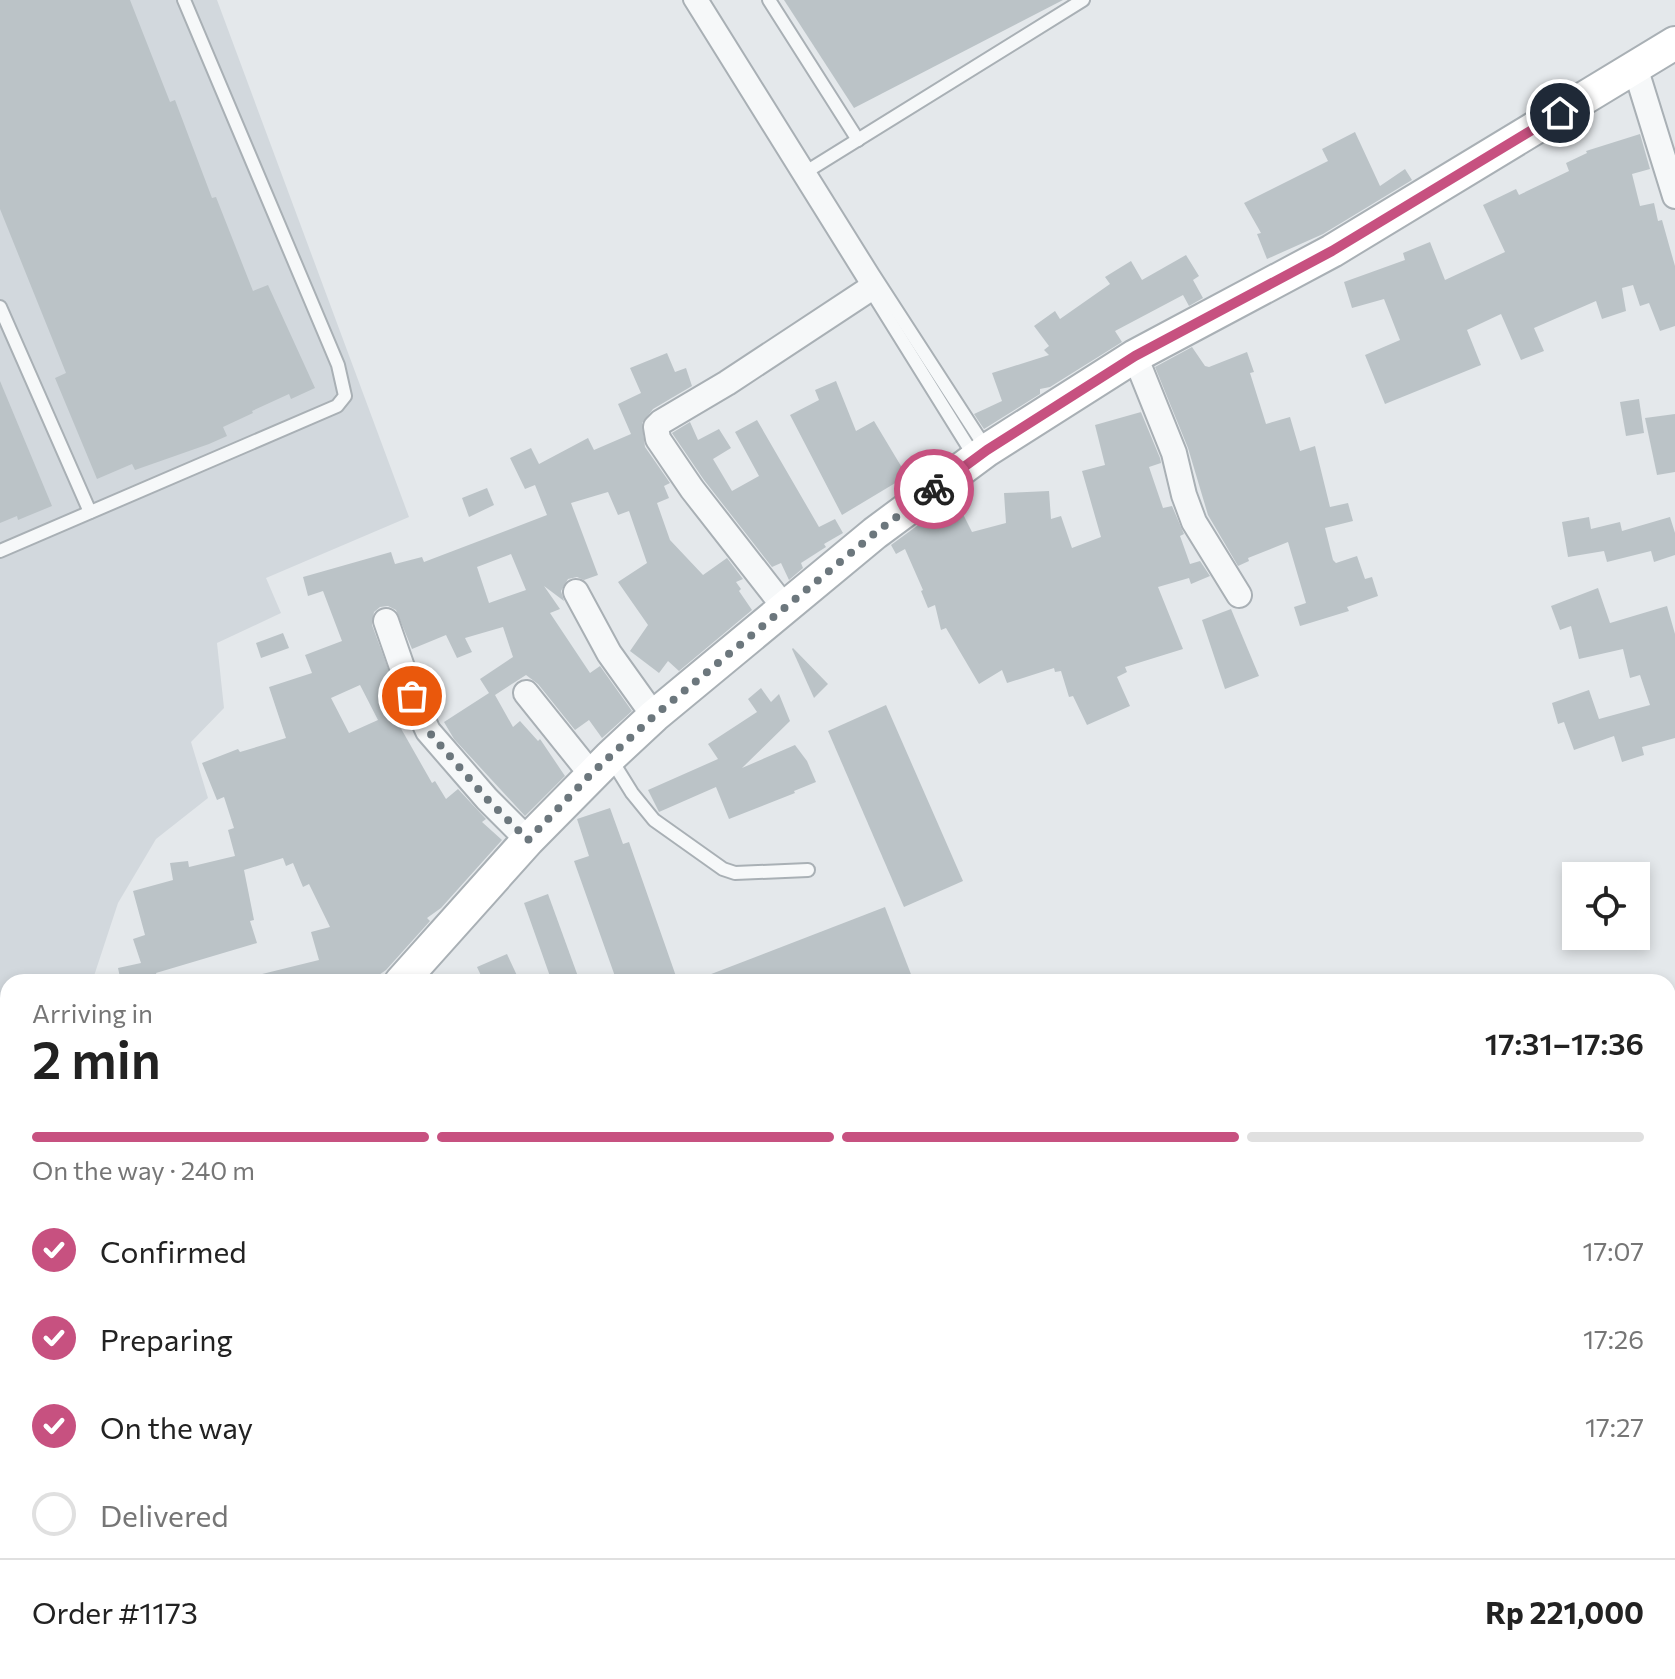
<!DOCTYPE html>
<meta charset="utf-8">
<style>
body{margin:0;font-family:Commissioner,sans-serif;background:#f2f2f2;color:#222;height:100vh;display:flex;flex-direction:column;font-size:30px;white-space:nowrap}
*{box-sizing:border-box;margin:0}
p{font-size:26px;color:#767676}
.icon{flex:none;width:44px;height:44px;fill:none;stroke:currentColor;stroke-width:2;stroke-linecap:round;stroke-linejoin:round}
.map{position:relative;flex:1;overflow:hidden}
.panel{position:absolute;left:0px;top:974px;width:1676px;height:706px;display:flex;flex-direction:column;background:#fff;border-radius:24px 24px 0 0;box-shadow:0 4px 12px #0003}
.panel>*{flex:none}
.buttons{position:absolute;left:1562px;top:862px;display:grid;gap:16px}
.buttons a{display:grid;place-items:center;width:88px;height:88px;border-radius:0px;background:#fff;box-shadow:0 4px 12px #0003;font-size:40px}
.pin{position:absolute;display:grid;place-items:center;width:68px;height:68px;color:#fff;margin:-34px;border:4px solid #fff;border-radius:50%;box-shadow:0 2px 8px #0007}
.courier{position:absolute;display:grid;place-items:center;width:80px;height:80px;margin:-40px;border:6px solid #c75180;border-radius:50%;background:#fff;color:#222;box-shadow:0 2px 10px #0007}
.headline em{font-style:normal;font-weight:600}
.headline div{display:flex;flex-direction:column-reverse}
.headline{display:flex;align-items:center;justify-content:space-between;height:136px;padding:0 32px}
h1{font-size:52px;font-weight:600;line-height:60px}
.bar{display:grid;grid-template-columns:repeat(4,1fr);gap:12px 8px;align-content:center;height:96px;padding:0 32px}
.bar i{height:10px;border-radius:6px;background:#e0e0e0}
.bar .active{background:#c75180}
.bar p{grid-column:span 4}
.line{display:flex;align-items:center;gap:20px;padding:0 32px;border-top:2px solid #e0e0e0}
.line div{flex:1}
ol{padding:0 32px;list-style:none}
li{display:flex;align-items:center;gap:24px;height:88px}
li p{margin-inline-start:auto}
li .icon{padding:8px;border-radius:50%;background:#c75180;color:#fff;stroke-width:4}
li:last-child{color:#767676}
li i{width:44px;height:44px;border:4px solid #e0e0e0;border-radius:50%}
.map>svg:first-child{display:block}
</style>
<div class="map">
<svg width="1675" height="1679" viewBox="0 0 1675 1679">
<rect width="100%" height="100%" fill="#e4e8eb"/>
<path fill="#d2d8dd" d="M0,0H217L409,517L266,578L281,613L217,643L224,708L191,742L208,798L156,839L118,903L92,982H8V1199L0,1200Z"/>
<g fill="#bbc3c7" fill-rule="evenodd">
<path d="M0,0H130L170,102L175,100L212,198L216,197L253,291L268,285L315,388L291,399L289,394L252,411L253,413L223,427L227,436L209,444L135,470L132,464L97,479L55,378L66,373L0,209Z"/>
<path d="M784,0H1063L854,108Z"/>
<path d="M1355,132L1380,186L1405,169L1412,180L1323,234L1267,259L1257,234L1261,233L1244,203L1328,161L1322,149Z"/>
<path d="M1640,134L1650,169L1632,174L1640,206L1654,203L1658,221L1662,220L1669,245L1675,266V326L1660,331L1649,303L1640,306L1633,285L1622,288L1626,311L1602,319L1596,301L1534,328L1544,351L1521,360L1501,314L1467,330L1481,365L1385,404L1365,355L1400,340L1384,299L1352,308L1344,282L1405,260L1403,253L1430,242L1445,280L1505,252L1483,205L1516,189L1519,195L1569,171L1566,163L1587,153L1586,151Z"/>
<path d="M1186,255L1199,276L1193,280L1203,298L1189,306L1183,295L1115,331L1122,342L1050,387L1040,389V394L984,429L974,414L1002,401L992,373L1049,355L1044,350L1049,346L1034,326L1055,311L1060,319L1110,284L1105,277L1131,261L1142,280Z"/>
<path d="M1192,347L1205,366L1209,367L1247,352L1254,372L1250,373L1266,424L1290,417L1300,451L1315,446L1330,507L1348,503L1353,521L1325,528L1333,560L1336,563L1357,556L1365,579L1372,577L1378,596L1347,607L1349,611L1300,626L1294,607L1306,603L1288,542L1248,558L1249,561L1238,566L1208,515L1188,448L1155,367Z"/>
<path d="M667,353L675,372L686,368L692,386L653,409L642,423L645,447L670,483L664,486L669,498L657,503L670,540L703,575L727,558L743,579L736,582L741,589L739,591L752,610L679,671L668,661L659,673L630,651L648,625L618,582L647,563L629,511L618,515L608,492L571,503L598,575L584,580L577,577L568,579L561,591L564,601L544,586L560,609L550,613L590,673L600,666L632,711L602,738L589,720L575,730L538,684L526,675L495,695L513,727L520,721L538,741L540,739L565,776L525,816L454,739L444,722L489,693L480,679L513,657L503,627L465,638L472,652L457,658L446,635L412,649L396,610L388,606L380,607L374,612L372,625L407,720L399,725L432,783L435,781L446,799L458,789L486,819L482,822L502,840L441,908L427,918L430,921L386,970L369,982H255L254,976L319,960L311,932L330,927L309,884L303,887L293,863L286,866L283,858L244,870L254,920L250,921L257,943L156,973L159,982H121L118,968L141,963L133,939L145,935L133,891L173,880L170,863L188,861L189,867L235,856L228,830L234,828L224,797L217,800L202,763L238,749L240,752L286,738L269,687L312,673L305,655L342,641L323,591L308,596L303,577L391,552L395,564L422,557L424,562L547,515L535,485L525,489L510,458L531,448L539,464L588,438L594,450L631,434L618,404L641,393L630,368ZM511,554L526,590L489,603L477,567ZM360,685L378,720L349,733L331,698Z"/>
<path d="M0,381L52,506L18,520L17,516L0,523Z"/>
<path d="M836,381L856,431L874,421L907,476L842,515L790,415L819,400L815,390Z"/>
<path d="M1639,399L1644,433L1626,436L1620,402Z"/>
<path d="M1138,405L1160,458L1161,463L1149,467L1163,508L1172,506L1184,534L1180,536L1190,564L1200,561L1210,576L1191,584L1189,578L1158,587L1183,649L1125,667L1127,672L1117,677L1130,706L1087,725L1073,696L1069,697L1061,671L1055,672L1054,668L1007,683L1002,670L979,684L946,628L941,630L935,605L928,608L921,591L923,590L905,549L896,554L891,545L955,498L972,532L1006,523L1004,493L1049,491L1051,519L1061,516L1072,548L1101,537L1082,471L1105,465L1095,425L1141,412Z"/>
<path d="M1675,414V472L1657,475L1645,418Z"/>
<path d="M757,420L819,527L835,519L843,533L824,544L826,547L801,563L803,568L789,580L781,563L772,567L704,480L672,433L690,422L698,440L719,429L731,448L713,459L732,491L759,476L735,432Z"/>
<path d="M487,488L494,505L469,517L462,498Z"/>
<path d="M1589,517L1591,529L1620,522L1622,531L1670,517L1675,533V555L1654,562L1651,551L1607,562L1604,551L1568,557L1562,522Z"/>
<path d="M1598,588L1610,623L1667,606L1675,634V738L1642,747L1644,755L1622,762L1614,736L1574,750L1564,722L1558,724L1552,703L1589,690L1599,719L1650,705L1640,675L1630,678L1623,649L1579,659L1571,626L1560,630L1551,606Z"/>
<path d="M1231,609L1259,676L1225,689L1202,620Z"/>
<path d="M283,633L289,648L261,658L256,643Z"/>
<path d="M793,648L828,684L814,698L792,649Z"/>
<path d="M761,688L771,702L779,694L790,721L742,768L795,745L807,761L816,782L794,791L795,793L729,819L716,787L659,812L648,790L718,759L708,744L757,712L748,699Z"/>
<path d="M886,705L963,881L904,907L828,731Z"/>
<path d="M610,808L623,844L629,842L678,982H617L574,861L589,856L577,819Z"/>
<path d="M548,894L580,982H552L524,903Z"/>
<path d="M885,907L914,982H693V981Z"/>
<path d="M507,954L520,982H484L477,967Z"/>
</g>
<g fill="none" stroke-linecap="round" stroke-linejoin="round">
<defs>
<g id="lane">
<path d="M690,0L974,456"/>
<path d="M702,0L873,274L987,450"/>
<path d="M769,0L858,140"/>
<path d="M801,175L1083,0"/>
<path d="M0,307L90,512"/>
<path d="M0,551L337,406L345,396L338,365L184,0"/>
<path d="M611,759L632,793L654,820L723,869L735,873L808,870"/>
<path d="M1569,1672L1572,1679"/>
</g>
<g id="street">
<path d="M1635,67L1675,196"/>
<path d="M1135,356L1174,453L1184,495L1194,522L1239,595"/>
<path d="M576,592L609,653L654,716"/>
<path d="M785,608L692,489L658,439L656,427L661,422L727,383L868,290"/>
<path d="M386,621L412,696L428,731L487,799L528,840"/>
<path d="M526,693L591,774"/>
<path d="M0,1632H8"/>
<path d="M266,1672L267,1679"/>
<path d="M477,1672L479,1679"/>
</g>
<g id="secondary">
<path d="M401,982L528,840L610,757L654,716L875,533L987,450L1135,356L1332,251L1675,43"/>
<path d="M0,1499L8,1491"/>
</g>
</defs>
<use href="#lane" stroke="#a9b0b5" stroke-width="16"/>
<use href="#street" stroke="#a9b0b5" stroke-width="28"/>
<use href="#secondary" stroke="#a9b0b5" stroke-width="36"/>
<use href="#lane" stroke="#f6f8f9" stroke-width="12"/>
<use href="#street" stroke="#f6f8f9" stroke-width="24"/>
<use href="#secondary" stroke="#fff" stroke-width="32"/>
</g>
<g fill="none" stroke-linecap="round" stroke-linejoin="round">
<path stroke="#6c777d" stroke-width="8" stroke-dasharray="0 14.4" d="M412,696L428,731L487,799L528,840L591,774L654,716L875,533L934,489"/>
<path stroke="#c75180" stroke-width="10" d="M934,489L987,450L1135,356L1332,251L1560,113"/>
</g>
</svg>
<div class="buttons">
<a><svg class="icon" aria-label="locate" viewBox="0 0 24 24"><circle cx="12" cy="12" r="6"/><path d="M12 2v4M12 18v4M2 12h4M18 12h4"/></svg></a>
</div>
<div class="pin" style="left:412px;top:696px;background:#ea580c"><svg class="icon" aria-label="bag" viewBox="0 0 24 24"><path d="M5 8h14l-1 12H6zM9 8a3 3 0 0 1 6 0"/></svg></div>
<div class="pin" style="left:1560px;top:113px;background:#1f2937"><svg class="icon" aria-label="home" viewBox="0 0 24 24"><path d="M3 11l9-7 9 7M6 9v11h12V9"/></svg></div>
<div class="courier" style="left:934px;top:489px"><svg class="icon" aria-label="bike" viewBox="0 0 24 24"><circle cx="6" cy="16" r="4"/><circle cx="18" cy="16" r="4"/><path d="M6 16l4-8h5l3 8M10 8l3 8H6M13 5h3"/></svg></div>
<section class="panel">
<div class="headline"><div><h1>2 min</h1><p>Arriving in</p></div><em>17:31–17:36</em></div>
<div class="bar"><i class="active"></i><i class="active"></i><i class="active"></i><i></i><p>On the way · 240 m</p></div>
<ol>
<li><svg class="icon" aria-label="check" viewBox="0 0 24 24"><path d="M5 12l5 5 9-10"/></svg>Confirmed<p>17:07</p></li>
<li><svg class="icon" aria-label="check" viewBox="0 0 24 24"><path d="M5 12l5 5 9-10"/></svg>Preparing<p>17:26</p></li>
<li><svg class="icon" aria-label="check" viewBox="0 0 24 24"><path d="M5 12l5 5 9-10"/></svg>On the way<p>17:27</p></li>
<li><i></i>Delivered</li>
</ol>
<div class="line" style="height:104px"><div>Order #1173</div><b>Rp 221,000</b></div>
</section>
</div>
